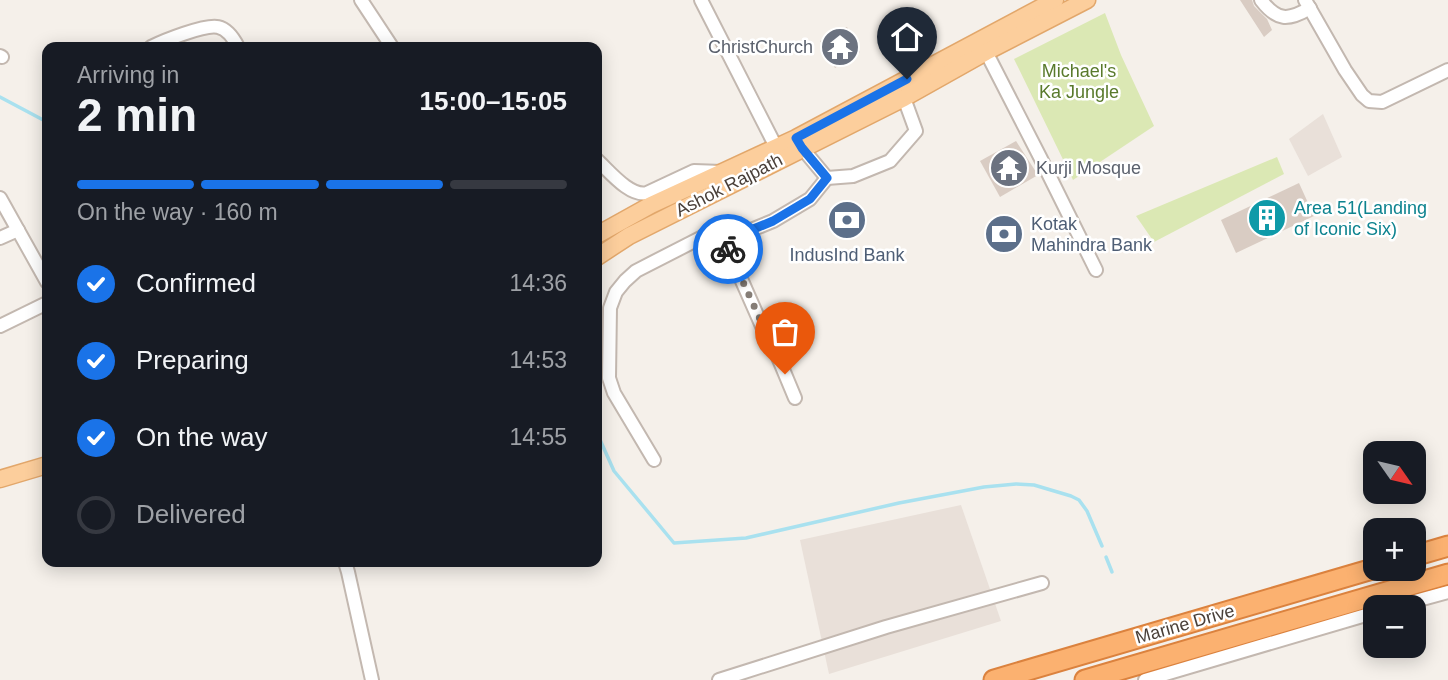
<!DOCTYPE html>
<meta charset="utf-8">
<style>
body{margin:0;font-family:Helvetica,sans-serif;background:#20242c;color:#f1f3f6;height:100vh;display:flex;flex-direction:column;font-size:26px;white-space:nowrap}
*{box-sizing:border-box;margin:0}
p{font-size:23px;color:#9ea1a6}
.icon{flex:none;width:38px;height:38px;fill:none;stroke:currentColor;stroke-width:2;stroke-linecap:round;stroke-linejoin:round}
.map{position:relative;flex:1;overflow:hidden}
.side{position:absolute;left:42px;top:42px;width:560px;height:525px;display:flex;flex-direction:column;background:#171b24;border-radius:14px;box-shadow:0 4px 18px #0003}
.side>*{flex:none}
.needle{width:46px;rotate:124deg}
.controls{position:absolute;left:1363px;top:441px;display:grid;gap:14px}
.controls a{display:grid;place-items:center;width:63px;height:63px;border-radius:14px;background:#171b24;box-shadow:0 4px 18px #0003;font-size:35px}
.pin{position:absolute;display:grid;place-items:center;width:60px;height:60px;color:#fff;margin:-72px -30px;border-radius:50% 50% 50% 0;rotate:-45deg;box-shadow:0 0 7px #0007}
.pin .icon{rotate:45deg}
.courier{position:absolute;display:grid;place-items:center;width:70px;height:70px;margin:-35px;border:5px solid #1a73e8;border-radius:50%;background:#fff;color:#222;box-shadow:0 2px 9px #0007}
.overview em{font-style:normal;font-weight:600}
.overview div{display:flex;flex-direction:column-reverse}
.overview{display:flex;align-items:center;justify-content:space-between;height:119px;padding:0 35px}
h1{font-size:46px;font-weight:600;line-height:52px}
.bar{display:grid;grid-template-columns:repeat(4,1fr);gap:10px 7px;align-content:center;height:84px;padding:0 35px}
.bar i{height:9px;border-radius:5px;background:#363941}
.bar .current{background:#1a73e8}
.bar p{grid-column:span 4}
ol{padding:0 35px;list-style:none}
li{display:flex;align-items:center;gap:21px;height:77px}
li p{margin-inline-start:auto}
li .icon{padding:7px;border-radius:50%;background:#1a73e8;color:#fff;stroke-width:4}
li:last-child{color:#9ea1a6}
li i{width:38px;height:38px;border:4px solid #363941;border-radius:50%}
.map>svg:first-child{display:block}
</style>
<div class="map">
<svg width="1448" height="680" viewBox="0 0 1448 680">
<rect width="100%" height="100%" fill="#f5f0ea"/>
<g fill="#e9e0d9">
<path d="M1323,114L1342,157L1308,176L1289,139Z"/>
<path d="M961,505L1001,621L829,674L800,540Z"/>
</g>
<g fill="#dbe8b4">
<path d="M1105,13L1121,55L1154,126L1073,180L1014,59Z"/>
<path d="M1277,157L1284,174L1154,242L1136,216Z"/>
</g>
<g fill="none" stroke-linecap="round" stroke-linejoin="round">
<g stroke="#a9e1ef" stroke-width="3.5">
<path d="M0,97L47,122"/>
<path d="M597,433L614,471L674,543L746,538L899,503L984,487L1016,484L1034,485L1071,496L1079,500L1087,511L1102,546"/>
<path d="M1106,557L1112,572"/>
</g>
</g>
<g fill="#d9ccc3">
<path d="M1240,0H1252L1254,6L1267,19L1272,30L1264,37Z"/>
<path d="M847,27L860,52L835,68L820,41Z"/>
<path d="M1016,141L1038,175L1000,197L980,161Z"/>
<path d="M1299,183L1314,216L1236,253L1221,220Z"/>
</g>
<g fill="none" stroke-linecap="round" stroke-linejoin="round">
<defs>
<g id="minor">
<path d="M361,0L392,47"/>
<path d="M701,0L776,147"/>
<path d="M1261,0C1277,21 1288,21 1310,8"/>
<path d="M1305,0L1345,70L1362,95L1369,101L1382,102L1448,70"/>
<path d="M982,44L1040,157L1096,270"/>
<path d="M151,47C163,41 205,24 218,27C227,29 234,39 238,47"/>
<path d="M0,56L2,57"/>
<path d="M798,141L802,148L827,178L853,176L890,161L916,131L904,98"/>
<path d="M597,160C610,172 630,197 647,193L694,171L722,172"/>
<path d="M0,198L47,282"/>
<path d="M0,238L18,230"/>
<path d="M0,326L47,303"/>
<path d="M795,398L775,350L765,333L727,247L729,241L734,237L773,221L810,199L827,178"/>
<path d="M654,460L614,393L609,378L610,308L616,292L625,281L636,271L712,232L723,234L729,241"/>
<path d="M345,562L348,572L372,680"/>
<path d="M1393,607L1448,592"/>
<path d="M719,680L886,627L1042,583"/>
<path d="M1145,680L1376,612"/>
</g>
<g id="major">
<path d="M597,235L651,205L796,138L1055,0"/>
<path d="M597,257L629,236L904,98L986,52L1087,0"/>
<path d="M0,479L47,465"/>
</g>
<g id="highway">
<path d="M1414,556L1448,546"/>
<path d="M994,680L1376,568"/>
<path d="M1085,680L1448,574"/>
</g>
</defs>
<use href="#minor" stroke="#c3b8b0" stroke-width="16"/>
<use href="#major" stroke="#e2a76b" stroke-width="19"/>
<use href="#highway" stroke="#db823e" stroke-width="23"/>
<use href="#minor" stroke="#fff" stroke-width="12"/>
<use href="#major" stroke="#fcce9c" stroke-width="16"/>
<use href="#highway" stroke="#fbb170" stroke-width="19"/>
</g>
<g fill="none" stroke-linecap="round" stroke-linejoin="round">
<path stroke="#857d76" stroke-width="7" stroke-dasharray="0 12.6" d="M728,249L785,374"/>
<path stroke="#1a73e8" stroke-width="9" d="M728,249L729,241L734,237L773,221L810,199L827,178L802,148L796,138L907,79"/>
</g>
<defs>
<symbol id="temple-disc" viewBox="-11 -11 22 22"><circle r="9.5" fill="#6b7280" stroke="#fff"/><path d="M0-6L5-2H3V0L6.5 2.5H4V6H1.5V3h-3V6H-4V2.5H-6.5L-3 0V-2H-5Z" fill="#fff"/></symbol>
<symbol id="building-disc" viewBox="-11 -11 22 22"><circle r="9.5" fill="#0f9aa8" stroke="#fff"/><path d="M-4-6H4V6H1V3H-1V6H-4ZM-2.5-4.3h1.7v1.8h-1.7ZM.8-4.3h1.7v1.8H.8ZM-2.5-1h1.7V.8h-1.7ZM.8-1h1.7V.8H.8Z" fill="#fff"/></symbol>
<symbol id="bank-disc" viewBox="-11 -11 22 22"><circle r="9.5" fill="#5c6f8a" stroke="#fff"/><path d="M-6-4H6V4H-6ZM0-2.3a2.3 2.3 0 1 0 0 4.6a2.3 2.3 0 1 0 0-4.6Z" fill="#fff"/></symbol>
</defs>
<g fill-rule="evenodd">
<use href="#temple-disc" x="818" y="25" width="44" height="44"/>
<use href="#temple-disc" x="987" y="146" width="44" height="44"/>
<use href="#building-disc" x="1245" y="196" width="44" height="44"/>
<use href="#bank-disc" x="825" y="198" width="44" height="44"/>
<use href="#bank-disc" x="982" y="212" width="44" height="44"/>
</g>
<g text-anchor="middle" stroke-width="5" stroke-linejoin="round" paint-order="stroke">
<g font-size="18" fill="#5b616d" stroke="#fff" text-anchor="end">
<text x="813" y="53">ChristChurch</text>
<text x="1036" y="174" text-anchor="start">Kurji Mosque</text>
</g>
<g font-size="18" fill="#597a2c" stroke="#fff">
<text x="1079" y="77">Michael's<tspan x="1079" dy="21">Ka Jungle</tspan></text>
</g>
<g font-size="18" fill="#493f38" stroke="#fff">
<text transform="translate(729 185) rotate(-27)" y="6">Ashok Rajpath</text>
<text transform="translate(1185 624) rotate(-16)" y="6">Marine Drive</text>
</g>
<g font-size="18" fill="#0d838f" stroke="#fff" text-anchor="start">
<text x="1294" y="214">Area 51(Landing<tspan x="1294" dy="21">of Iconic Six)</tspan></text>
</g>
<g font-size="18" fill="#4e5e75" stroke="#fff" text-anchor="start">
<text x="1031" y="230">Kotak<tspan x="1031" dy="21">Mahindra Bank</tspan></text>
<text x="847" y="261" text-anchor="middle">IndusInd Bank</text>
</g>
</g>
</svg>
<div class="controls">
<a><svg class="needle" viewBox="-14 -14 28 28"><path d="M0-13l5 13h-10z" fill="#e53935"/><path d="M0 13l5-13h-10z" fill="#9ea1a6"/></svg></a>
<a>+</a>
<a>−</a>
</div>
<div class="pin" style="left:785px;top:374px;background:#ea580c"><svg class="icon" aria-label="bag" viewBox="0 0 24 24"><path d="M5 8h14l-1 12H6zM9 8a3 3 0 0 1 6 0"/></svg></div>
<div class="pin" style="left:907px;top:79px;background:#1f2937"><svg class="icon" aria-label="home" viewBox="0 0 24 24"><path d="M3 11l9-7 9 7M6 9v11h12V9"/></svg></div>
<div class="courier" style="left:728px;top:249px"><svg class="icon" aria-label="bike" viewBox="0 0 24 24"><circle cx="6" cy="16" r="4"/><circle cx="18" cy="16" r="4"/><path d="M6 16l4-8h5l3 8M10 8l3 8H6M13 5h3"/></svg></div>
<section class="side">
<div class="overview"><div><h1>2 min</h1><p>Arriving in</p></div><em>15:00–15:05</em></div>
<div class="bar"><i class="current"></i><i class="current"></i><i class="current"></i><i></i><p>On the way · 160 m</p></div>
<ol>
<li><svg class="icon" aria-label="check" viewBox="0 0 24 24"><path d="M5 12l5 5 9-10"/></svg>Confirmed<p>14:36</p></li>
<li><svg class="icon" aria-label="check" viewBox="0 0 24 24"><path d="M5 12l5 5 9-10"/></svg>Preparing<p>14:53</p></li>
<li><svg class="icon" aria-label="check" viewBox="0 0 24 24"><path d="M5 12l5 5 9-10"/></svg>On the way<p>14:55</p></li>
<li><i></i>Delivered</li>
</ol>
</section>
</div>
